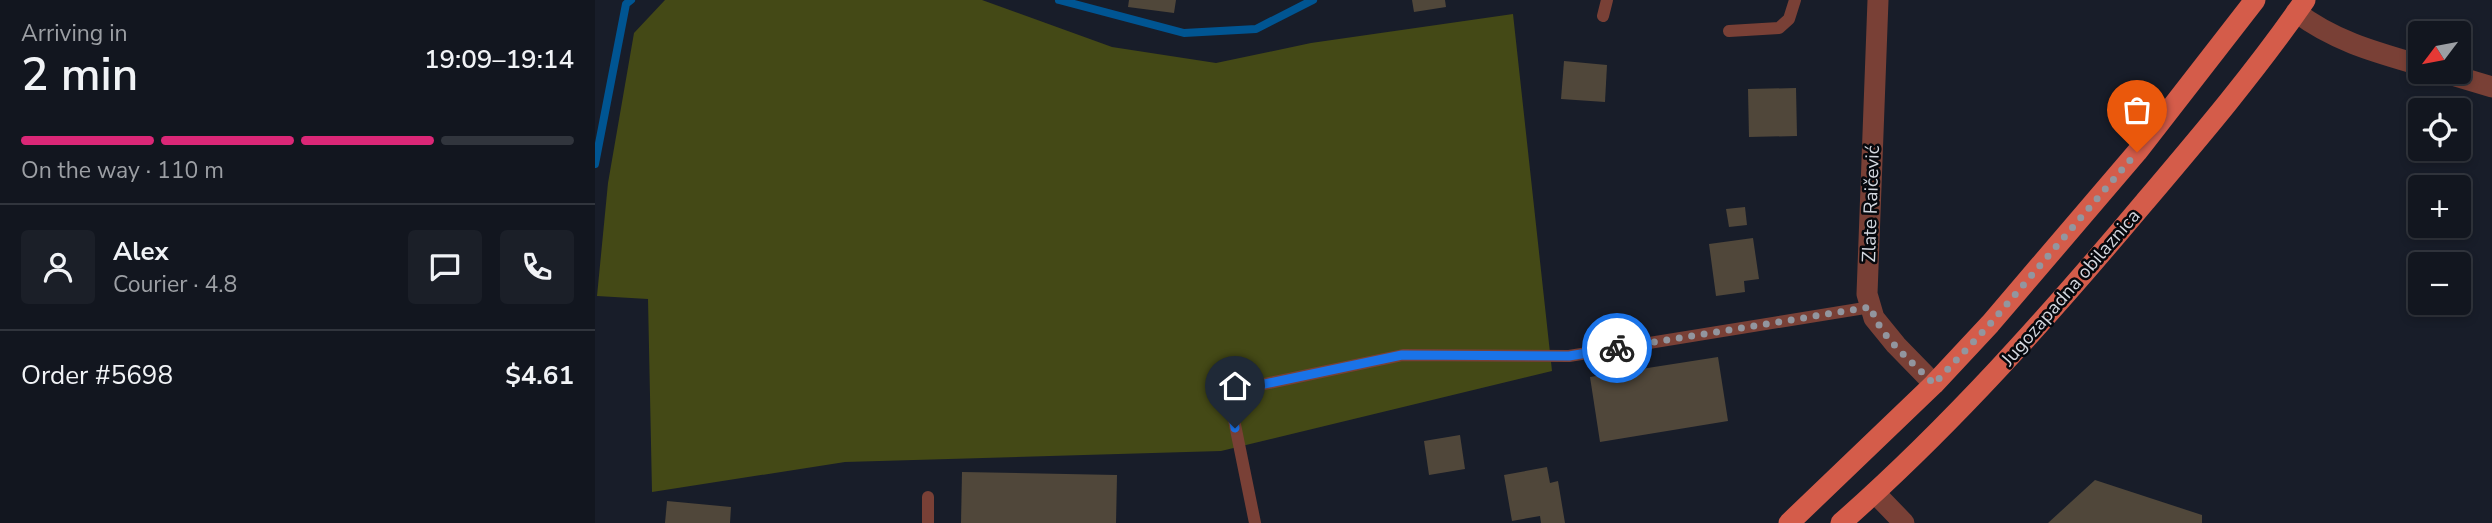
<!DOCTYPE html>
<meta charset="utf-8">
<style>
body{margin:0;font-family:"Nunito Sans",sans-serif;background:#1b1f28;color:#f1f3f6;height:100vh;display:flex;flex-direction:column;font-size:26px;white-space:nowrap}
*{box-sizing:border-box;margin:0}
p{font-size:23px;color:#9c9fa4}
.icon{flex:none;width:38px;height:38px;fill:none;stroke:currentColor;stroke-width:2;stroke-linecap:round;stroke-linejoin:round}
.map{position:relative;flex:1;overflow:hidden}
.sheet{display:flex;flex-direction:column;background:#12161f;width:595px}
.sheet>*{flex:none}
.needle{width:46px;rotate:238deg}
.fabs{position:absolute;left:1813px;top:21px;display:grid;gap:14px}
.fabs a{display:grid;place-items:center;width:63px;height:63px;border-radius:7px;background:#12161f;box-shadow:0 4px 10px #0003,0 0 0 2px #31353d;font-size:35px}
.pin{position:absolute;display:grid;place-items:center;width:60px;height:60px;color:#fff;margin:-72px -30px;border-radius:50% 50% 50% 0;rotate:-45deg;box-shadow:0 0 7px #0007}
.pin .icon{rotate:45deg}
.courier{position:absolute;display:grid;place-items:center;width:70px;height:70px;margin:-35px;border:5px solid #1a73e8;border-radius:50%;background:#fff;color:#222;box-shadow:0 2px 9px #0007}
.summary em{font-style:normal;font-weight:600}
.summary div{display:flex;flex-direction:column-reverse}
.summary{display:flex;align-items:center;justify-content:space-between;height:119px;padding:0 21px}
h1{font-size:46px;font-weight:600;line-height:52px}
.bar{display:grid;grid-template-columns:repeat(4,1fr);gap:10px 7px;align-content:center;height:84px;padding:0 21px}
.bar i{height:9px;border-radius:5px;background:#31353d}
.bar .selected{background:#db2777}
.bar p{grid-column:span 4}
.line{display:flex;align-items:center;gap:18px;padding:0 21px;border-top:2px solid #31353d}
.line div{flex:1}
.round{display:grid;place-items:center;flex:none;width:74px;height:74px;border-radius:7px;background:#1b1f28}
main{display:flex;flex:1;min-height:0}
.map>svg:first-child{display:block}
</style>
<main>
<section class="sheet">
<div class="summary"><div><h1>2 min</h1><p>Arriving in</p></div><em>19:09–19:14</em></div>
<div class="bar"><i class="selected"></i><i class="selected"></i><i class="selected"></i><i></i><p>On the way · 110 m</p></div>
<div class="line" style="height:126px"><a class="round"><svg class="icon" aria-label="person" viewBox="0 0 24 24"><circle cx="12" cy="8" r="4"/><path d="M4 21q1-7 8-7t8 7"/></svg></a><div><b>Alex</b><p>Courier · 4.8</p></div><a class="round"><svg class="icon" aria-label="chat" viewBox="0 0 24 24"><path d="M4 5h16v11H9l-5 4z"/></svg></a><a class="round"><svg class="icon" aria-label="phone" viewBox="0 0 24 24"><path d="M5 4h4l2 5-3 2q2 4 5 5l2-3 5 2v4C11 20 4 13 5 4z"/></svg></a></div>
<div class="line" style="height:91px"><div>Order #5698</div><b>$4.61</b></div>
</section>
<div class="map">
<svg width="1897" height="523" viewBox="0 0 1897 523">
<rect width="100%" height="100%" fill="#181d29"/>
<path fill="#444916" d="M70,0H387L517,47L621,63L716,43L918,14L957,371L626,451L250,462L57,492L53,299L2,296L13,183L39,33Z"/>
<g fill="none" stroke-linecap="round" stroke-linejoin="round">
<g stroke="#005592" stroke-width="8">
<path d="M464,0L589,33L661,29L718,0"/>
<path d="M0,164L31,4L36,0"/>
</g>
</g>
<g fill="#50473a">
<path d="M534,0H581L579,13L533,7Z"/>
<path d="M817,0H850L851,7L819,12Z"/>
<path d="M969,61L1012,65L1010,102L966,99Z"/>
<path d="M1201,88L1202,136L1154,137L1153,89Z"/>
<path d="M1150,207L1152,225L1134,227L1131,209Z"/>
<path d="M1158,238L1164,279L1149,281L1150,292L1121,296L1114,244Z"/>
<path d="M1123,357L1133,421L1005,442L995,377Z"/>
<path d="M865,435L870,469L834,475L829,441Z"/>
<path d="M952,467L955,483L963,481L970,523H946L945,516L917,521L909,475Z"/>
<path d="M367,472L522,475L521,523H366Z"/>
<path d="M1500,480L1607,515V523H1453Z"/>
<path d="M72,501L136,507L135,523H70Z"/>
</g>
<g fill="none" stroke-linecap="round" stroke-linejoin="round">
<g stroke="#794036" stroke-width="12">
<path d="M1008,16L1012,0"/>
<path d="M1134,31L1184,28L1194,19L1200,0"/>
<path d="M333,497V523"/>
<path d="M660,523L636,405L646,389L808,355L974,356L1276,307"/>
</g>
<g stroke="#794036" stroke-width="21">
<path d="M1283,0L1272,294L1279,318L1301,345L1339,384"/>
<path d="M1701,12C1739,41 1780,52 1825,65"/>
<path d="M1847,72L1897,87"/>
<path d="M1280,493L1309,523"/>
</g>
<g stroke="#d45c4a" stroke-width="21">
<path d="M1194,523L1339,384L1395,324L1542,152L1660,0"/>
<path d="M1246,523C1356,426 1454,316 1548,204C1604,138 1661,71 1710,0"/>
</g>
</g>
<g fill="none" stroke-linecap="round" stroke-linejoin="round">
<path stroke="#92969f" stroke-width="7" stroke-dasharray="0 12.6" d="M1022,348L1276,307C1284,337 1318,362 1339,384L1395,324L1542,152"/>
<path stroke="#1a73e8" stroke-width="9" d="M640,428L636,405L646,389L807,355L974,356L1022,348"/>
</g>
<g text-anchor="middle" stroke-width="5" stroke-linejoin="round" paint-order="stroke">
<g font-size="19" fill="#d3d7df" stroke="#06080d">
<text transform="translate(1275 204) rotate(-88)" y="7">Zlate Raičević</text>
<text transform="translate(1475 287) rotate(-49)" y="7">Jugozapadna obilaznica</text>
</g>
</g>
</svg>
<div class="fabs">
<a><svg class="needle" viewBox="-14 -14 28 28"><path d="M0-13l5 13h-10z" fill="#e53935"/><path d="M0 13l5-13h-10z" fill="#9c9fa4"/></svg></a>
<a><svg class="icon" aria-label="locate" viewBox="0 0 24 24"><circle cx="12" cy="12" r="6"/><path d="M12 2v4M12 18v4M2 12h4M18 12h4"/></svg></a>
<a>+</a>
<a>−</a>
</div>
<div class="pin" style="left:1542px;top:152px;background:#ea580c"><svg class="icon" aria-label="bag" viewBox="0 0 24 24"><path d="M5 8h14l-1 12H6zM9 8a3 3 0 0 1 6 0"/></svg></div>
<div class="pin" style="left:640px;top:428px;background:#1f2937"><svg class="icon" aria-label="home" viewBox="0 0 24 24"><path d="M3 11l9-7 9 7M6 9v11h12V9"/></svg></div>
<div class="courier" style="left:1022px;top:348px"><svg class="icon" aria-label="bike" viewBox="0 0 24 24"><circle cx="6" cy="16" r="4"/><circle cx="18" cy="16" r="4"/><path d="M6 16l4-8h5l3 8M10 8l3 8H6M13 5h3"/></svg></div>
</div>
</main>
